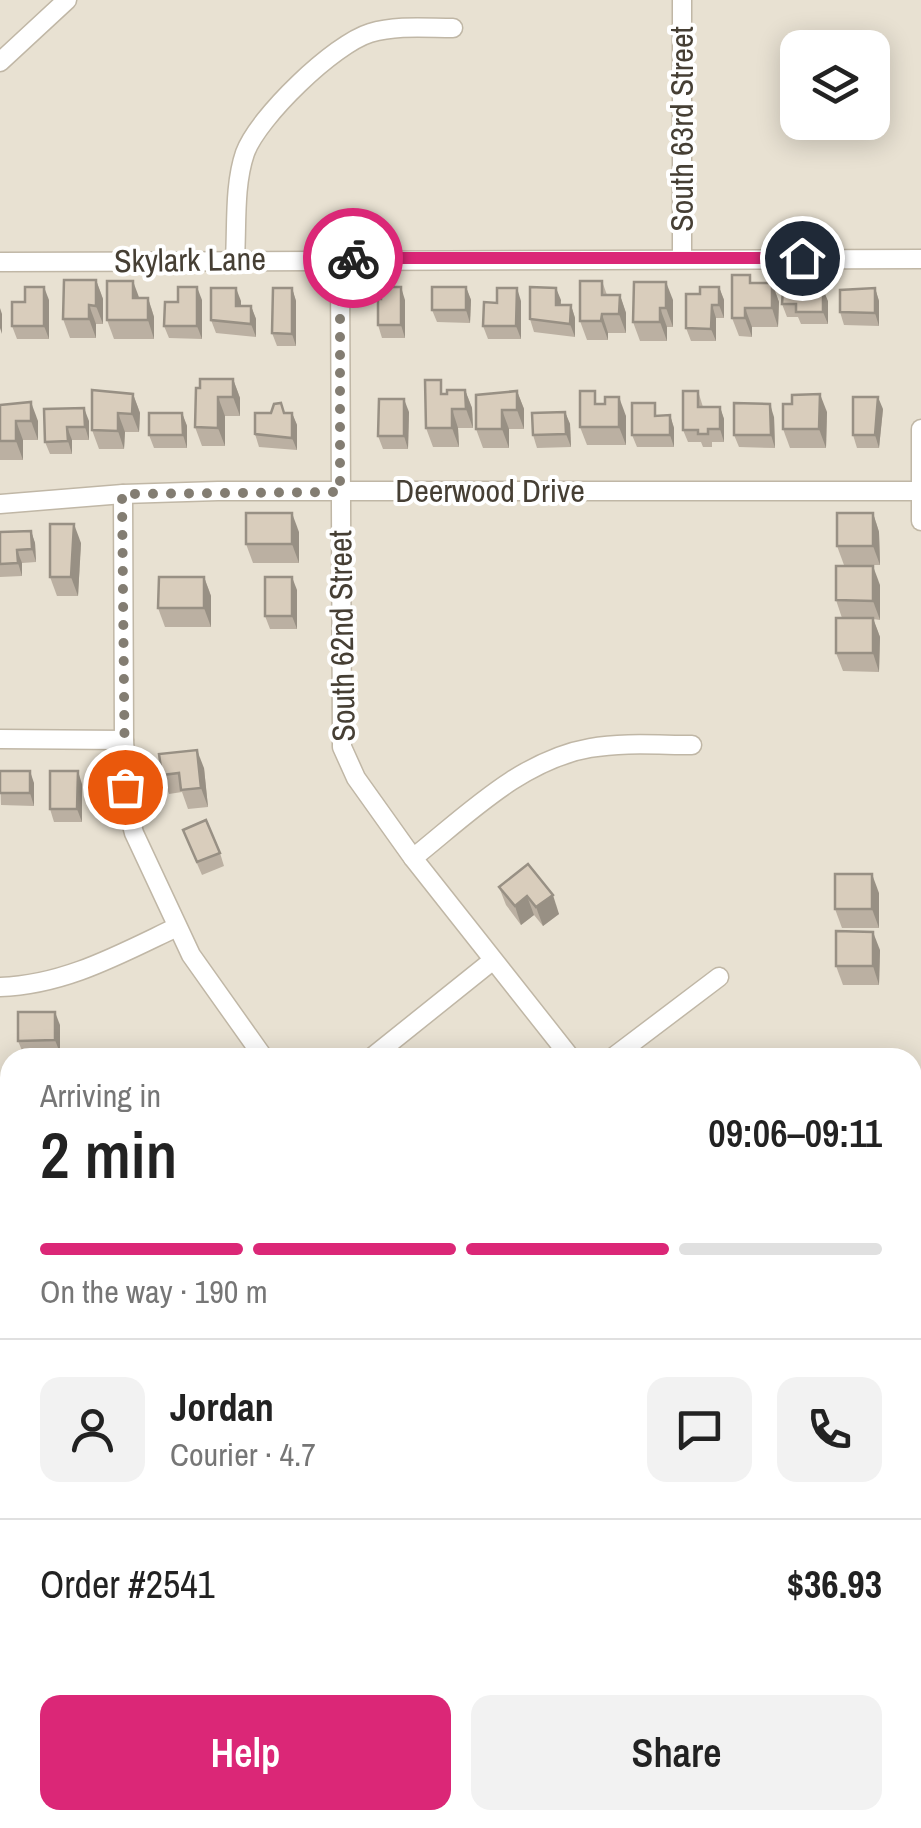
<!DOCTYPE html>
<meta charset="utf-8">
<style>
body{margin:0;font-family:"Archivo Narrow",sans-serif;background:#f2f2f2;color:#222;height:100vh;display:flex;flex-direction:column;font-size:38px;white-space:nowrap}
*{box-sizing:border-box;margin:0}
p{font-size:32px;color:#767676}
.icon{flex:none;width:55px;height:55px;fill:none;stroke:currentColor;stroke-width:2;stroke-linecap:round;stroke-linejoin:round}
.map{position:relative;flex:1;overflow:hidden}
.details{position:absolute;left:0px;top:1048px;width:922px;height:782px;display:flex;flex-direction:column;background:#fff;border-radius:30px 30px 0 0;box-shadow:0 5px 25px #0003}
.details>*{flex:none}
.controls{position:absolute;left:780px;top:30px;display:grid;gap:20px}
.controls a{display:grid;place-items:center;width:110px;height:110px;border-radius:20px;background:#fff;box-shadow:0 5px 25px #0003;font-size:50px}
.pin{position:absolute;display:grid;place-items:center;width:85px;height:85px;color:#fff;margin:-42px;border:5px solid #fff;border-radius:50%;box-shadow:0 2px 10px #0007}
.courier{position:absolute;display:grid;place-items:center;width:100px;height:100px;margin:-50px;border:8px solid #db2777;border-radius:50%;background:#fff;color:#222;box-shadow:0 2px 12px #0007}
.head em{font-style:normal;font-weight:600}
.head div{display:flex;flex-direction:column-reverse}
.head{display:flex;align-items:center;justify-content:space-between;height:170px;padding:0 40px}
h1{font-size:65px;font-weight:600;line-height:75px}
.bar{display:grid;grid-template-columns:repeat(4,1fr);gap:15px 10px;align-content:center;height:120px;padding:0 40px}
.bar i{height:12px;border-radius:8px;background:#e0e0e0}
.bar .selected{background:#db2777}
.bar p{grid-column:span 4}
.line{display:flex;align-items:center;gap:25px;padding:0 40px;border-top:2px solid #e0e0e0}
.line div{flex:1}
.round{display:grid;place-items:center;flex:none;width:105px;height:105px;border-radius:20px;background:#f2f2f2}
.action{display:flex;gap:20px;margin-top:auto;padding:20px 40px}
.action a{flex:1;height:115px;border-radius:20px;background:#db2777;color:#fff;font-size:40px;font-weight:600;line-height:115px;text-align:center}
.action a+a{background:#f2f2f2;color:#222}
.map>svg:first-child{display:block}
</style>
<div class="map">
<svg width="921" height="1828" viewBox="0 0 921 1828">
<rect width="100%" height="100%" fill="#f4efe4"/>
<g fill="#e8e1d2" fill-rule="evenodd">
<path d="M0,0H921V1434L912,1431V1058H10V1344L0,1345ZM798,48H872V122H798Z"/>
<path d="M921,1513V1742L912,1738V1517Z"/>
<path d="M470,1820H629L622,1828H470Z"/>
</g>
<path fill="#f8e6cd" d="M0,1436L10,1457V1820H98V1828H0Z"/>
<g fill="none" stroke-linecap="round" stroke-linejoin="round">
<defs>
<g id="minor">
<path d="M0,62L67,0"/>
<path d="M340,258L342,747L356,778L413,858L571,1058"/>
<path d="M682,258V0"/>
<path d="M235,259C237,225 234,185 245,153C258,117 334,44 370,33C397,25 426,28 453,28"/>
<path d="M0,262L921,259"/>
<path d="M921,429V521"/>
<path d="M123,494L124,740L128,810L134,833L191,955L264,1058"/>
<path d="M0,504L123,494L218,491H921"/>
<path d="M0,739L124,740"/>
<path d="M413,858C467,815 521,760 590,748C623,742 659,745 692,745"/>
<path d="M0,987C65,985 120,954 177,927"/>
<path d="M371,1058L492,961"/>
<path d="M612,1058L719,977"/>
<path d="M0,1216H10"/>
<path d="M912,1220L921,1219"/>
<path d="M217,1820L219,1828"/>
<path d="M448,1828L449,1820"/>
<path d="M649,1828L656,1820"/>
</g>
</defs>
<use href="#minor" stroke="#c0b7a6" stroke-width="21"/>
<path stroke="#c2b396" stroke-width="2.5" stroke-dasharray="5 5" stroke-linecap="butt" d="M912,1771L921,1774"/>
<use href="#minor" stroke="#fff" stroke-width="18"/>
</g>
<g fill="#bbb0a2">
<path d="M96,280L103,299V324H96V338H70L63,319Z"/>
<path d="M602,281L607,295H620L626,313V333H608V340H587L580,321Z"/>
<path d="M753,283H772L779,302L778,327H752V337L739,336L732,318Z"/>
<path d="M466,287L471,300L470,323L437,322L432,310Z"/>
<path d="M719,287L724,300V318H716V341H691L686,328L700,294Z"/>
<path d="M292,288L296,301V346H277L272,333Z"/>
<path d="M556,288L561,305H571L575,318V337L534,332L530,319Z"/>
<path d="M875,288L879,301V326L844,325L840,312Z"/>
<path d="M139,298H148L154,317V339H114L107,320Z"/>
<path d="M49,300V339H17L12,326Z"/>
<path d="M202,300V339L169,338L164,326L178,302Z"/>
<path d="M405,300V338H382L378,325Z"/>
<path d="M673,300V327H667V341H640L633,322Z"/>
<path d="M241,301V306H251L256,319V337L216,333L211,320Z"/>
<path d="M521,301V339H488L483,326L497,303Z"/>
<path d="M828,301V324H801L798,317H787L782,304Z"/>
<path d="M233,379L240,398V416H225V446H202L195,427L200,388Z"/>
<path d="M465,390L472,408L473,428H458L459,447H433L426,428L446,394Z"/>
<path d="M517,391L524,409V429H509V448H483L476,429Z"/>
<path d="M698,391L703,407H720L724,419V442H712V447H703L701,442H688L683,430Z"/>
<path d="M133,394L140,413L139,432H125L124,449H99L92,430Z"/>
<path d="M599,404H605L626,416V445H587L580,427Z"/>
<path d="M0,405L38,421V440H23V460H0Z"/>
<path d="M44,409L89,421V440H72V454H50L45,442Z"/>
<path d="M883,409L879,448H857L853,435Z"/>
<path d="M409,412L408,449H383L378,436Z"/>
<path d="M565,412L570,424L571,447L537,448L533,435Z"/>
<path d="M827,412L826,448H790L783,429Z"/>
<path d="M182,413L187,426V448H154L149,435Z"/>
<path d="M271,413H292L297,425V450L259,447L255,434Z"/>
<path d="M660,415H670L674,428V447H637L632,435Z"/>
<path d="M774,417L775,448L739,447L734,435Z"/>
<path d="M873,513L879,532L880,565H844L837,546Z"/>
<path d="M31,531L35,543L36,562L22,563V576L0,577V532Z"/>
<path d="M299,532V563H253L246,544Z"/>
<path d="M81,543L78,596H57L50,577Z"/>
<path d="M204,577L211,596V627H165L158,608Z"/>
<path d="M880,585V620L873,619L880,637L879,672L843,671L836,653L842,618L836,600Z"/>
<path d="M297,590V629H270L265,616Z"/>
<path d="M204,768L208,807L188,809L182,792L169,794L162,775Z"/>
<path d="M0,771L34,783V806L1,805Z"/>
<path d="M82,784V822H54L50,809Z"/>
<path d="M188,843L220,853L224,866L202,875Z"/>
<path d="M528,864L559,914L543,926L534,915L521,925L506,905L499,887Z"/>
<path d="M879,893V928H842L835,909Z"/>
<path d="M880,950L879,985H843L836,966Z"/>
<path d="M60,1025V1053H23L18,1041Z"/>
<path d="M921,1114V1176H917L912,1165V1115Z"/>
</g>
<g fill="#989084">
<path d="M96,280L103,299V324L96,306Z"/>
<path d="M133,281L140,300L133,298Z"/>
<path d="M666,282L673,300V327L666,308Z"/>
<path d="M772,283L779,302L778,327L772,308Z"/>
<path d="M44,287L49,300V339L44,326Z"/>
<path d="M197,287L202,300V339L197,326Z"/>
<path d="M401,287L405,300V338L401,325Z"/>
<path d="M466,287L471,300L470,323L466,310Z"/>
<path d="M719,287L724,300V318L719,305Z"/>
<path d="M236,288L241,301V319L236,306Z"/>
<path d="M292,288L296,301V346L292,334Z"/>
<path d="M517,288L521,301V339L516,326Z"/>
<path d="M556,288L561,300L560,317L556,305Z"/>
<path d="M875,288L879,301V326L875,313Z"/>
<path d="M823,289L828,301V324L823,312Z"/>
<path d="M620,295L626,313V333L619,314Z"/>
<path d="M148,298L154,317V339L148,320Z"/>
<path d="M89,305L96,324V338L89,319Z"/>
<path d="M571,305L575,318V337L570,324Z"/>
<path d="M712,305L716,318V341L711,329Z"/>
<path d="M251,306L256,319V337L251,324Z"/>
<path d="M0,308L2,314V334L0,328Z"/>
<path d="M660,308L667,327V341L660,322Z"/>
<path d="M745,308L752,327V337L745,318Z"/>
<path d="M602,314L608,333V340L601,321Z"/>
<path d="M233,379L240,398V416L233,397Z"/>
<path d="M465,390L472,408L473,428L466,409Z"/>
<path d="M517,391L524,409V429L517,410Z"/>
<path d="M133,394L140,413L139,432L132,414Z"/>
<path d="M820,394L827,412L826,448L819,429Z"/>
<path d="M218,397L225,416V446L218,428Z"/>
<path d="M619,397L626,416V445L619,427Z"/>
<path d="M878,397L883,409L879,448L875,435Z"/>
<path d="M404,399L409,412L408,449L404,436Z"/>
<path d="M31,402L38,421V440L31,421Z"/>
<path d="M770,404L774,417L775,448L771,435Z"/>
<path d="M720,407L724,419V442L720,429Z"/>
<path d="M84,408L89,421V440L85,427Z"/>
<path d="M452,409L458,428L459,447L452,428Z"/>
<path d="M502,410L509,429V448L502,429Z"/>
<path d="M565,412L570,424L571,447L566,434Z"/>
<path d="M118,413L125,432L124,449L118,431Z"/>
<path d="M182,413L187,426V448L183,435Z"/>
<path d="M292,413L297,425V450L292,438Z"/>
<path d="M670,415L674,428V447L670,435Z"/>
<path d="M16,421L23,440V460L16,441Z"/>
<path d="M67,427L72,440V454L68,441Z"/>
<path d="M292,513L299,532V563L292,544Z"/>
<path d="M873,513L879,532L880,565L873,546Z"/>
<path d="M74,524L81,543L78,596L71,577Z"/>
<path d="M31,531L35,543L36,562L32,549Z"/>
<path d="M17,550L22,563V576L18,563Z"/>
<path d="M873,566L880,585V620L873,601Z"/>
<path d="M204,577L211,596V627L204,608Z"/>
<path d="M292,577L297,590V629L292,616Z"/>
<path d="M873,618L880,637L879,672L873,653Z"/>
<path d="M197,750L204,768L208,807L201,788Z"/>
<path d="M30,771L34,783V806L30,793Z"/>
<path d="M78,771L82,784V822L77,809Z"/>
<path d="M872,874L879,893V928L872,909Z"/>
<path d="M553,895L559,914L543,926L536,907Z"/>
<path d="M527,896L534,915L521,925L515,906Z"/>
<path d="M873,932L880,950L879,985L873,966Z"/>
<path d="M55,1012L60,1025V1053L55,1040Z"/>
</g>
<g fill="#d9cdbc" stroke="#989084" stroke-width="2.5">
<path d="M732,275H750V283H772V308H745V318H732Z"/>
<path d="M64,280H96V306L89,305V319H63Z"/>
<path d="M107,281H133V298H148V320H107Z"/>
<path d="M580,281H602V295H620L619,314H602L601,321H580Z"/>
<path d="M634,282H666V308H660V322H633Z"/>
<path d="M25,287H44V326H12V302H25Z"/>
<path d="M178,287H197V326H164L165,302H178Z"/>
<path d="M381,287H401V325H378V299H381Z"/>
<rect x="432" y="287" width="34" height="23"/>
<path d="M530,287L556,288V305H571L570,324L530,319Z"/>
<path d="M700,287H719V305H712L711,329L686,328V294H700Z"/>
<path d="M211,288H236V306H251V324L211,320Z"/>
<path d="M273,288H292V334L272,333Z"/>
<path d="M497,288H517L516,326H483L484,302L497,303Z"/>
<path d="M875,288V313L840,312V290Z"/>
<path d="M823,289V312H796V304H782L783,290Z"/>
<path d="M200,379H233V397H218V428L195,427L196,388H200Z"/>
<path d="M425,380H441V394H447V390H465L466,409H452V428H426Z"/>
<path d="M92,390L133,394L132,414L118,413V431L92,430Z"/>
<path d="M517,391V410H502V429H476V395Z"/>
<path d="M580,391H595V404H605V397H619V427H580Z"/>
<path d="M683,391H698V407H720V429H708V434H698V430H683Z"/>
<path d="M820,394L819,429H783V404H792V395Z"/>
<path d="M853,397H878L875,435H853Z"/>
<path d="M379,399H404V436H378Z"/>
<path d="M31,402V421H16V441H0V405Z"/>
<path d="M281,403L284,413H292V438L255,434V413H271L274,404Z"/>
<path d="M632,403H655V416L670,415V435H632Z"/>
<path d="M734,403L770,404L771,435H734Z"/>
<path d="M84,408L85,427H67L68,441L45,442L44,409Z"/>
<path d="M565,412L566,434L533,435L532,413Z"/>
<path d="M149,413H182L183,435H149Z"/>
<rect x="246" y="513" width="46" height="31"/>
<rect x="837" y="513" width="36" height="33"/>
<path d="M50,524H74L71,577H50Z"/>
<path d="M31,531L32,549L17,550L18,563L0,564V532Z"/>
<path d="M836,566H873V601L836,600Z"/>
<path d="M159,577H204V608H158Z"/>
<rect x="265" y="577" width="27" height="39"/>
<rect x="836" y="618" width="37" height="35"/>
<path d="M197,750L201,788L181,790L179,773L162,775L159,754Z"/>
<rect x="0" y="771" width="30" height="22"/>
<path d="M50,771H78L77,809H50Z"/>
<path d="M206,820L220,853L197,862L183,830Z"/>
<path d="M528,864L553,895L536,907L527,896L515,906L499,887Z"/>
<rect x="835" y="874" width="37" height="35"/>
<path d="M836,931L873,932V966H836Z"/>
<path d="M18,1012H55V1040L18,1041Z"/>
<path d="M921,1114V1157H912V1115Z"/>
</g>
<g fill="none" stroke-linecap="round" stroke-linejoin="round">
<path stroke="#837d72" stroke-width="10" stroke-dasharray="0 18" d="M125,787L122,494L340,492V258H353"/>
<path stroke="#db2777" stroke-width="12" d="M353,258H802"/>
</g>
<g text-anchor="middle" stroke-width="8" stroke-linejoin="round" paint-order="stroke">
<g font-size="32" fill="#463f34" stroke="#fff">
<text transform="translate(682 129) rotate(-90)" y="11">South 63rd Street</text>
<text transform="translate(190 260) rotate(-1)" y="11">Skylark Lane</text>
<text x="490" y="502">Deerwood Drive</text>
<text transform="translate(342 636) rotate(-91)" y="11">South 62nd Street</text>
</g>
</g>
</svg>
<div class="controls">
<a><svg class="icon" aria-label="layers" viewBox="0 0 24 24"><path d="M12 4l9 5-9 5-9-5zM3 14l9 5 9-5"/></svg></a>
</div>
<div class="pin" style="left:125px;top:787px;background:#ea580c"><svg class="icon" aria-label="bag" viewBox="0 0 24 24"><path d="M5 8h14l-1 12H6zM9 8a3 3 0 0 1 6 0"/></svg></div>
<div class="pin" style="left:802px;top:258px;background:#1f2937"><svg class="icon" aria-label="home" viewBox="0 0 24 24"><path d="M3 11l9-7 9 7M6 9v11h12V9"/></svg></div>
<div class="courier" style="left:353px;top:258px"><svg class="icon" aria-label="bike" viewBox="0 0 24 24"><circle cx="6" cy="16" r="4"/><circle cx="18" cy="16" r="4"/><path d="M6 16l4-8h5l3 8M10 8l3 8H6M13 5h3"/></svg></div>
<section class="details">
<div class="head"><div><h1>2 min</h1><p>Arriving in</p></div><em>09:06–09:11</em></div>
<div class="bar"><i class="selected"></i><i class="selected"></i><i class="selected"></i><i></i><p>On the way · 190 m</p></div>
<div class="line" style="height:180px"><a class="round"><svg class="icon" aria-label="person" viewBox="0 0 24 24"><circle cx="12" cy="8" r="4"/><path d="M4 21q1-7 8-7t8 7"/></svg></a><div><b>Jordan</b><p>Courier · 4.7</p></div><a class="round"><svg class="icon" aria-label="chat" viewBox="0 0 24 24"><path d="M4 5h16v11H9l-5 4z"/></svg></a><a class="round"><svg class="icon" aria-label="phone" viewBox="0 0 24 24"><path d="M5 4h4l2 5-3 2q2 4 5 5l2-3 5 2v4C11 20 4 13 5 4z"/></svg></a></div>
<div class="line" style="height:130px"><div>Order #2541</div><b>$36.93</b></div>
<div class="action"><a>Help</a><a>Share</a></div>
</section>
</div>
